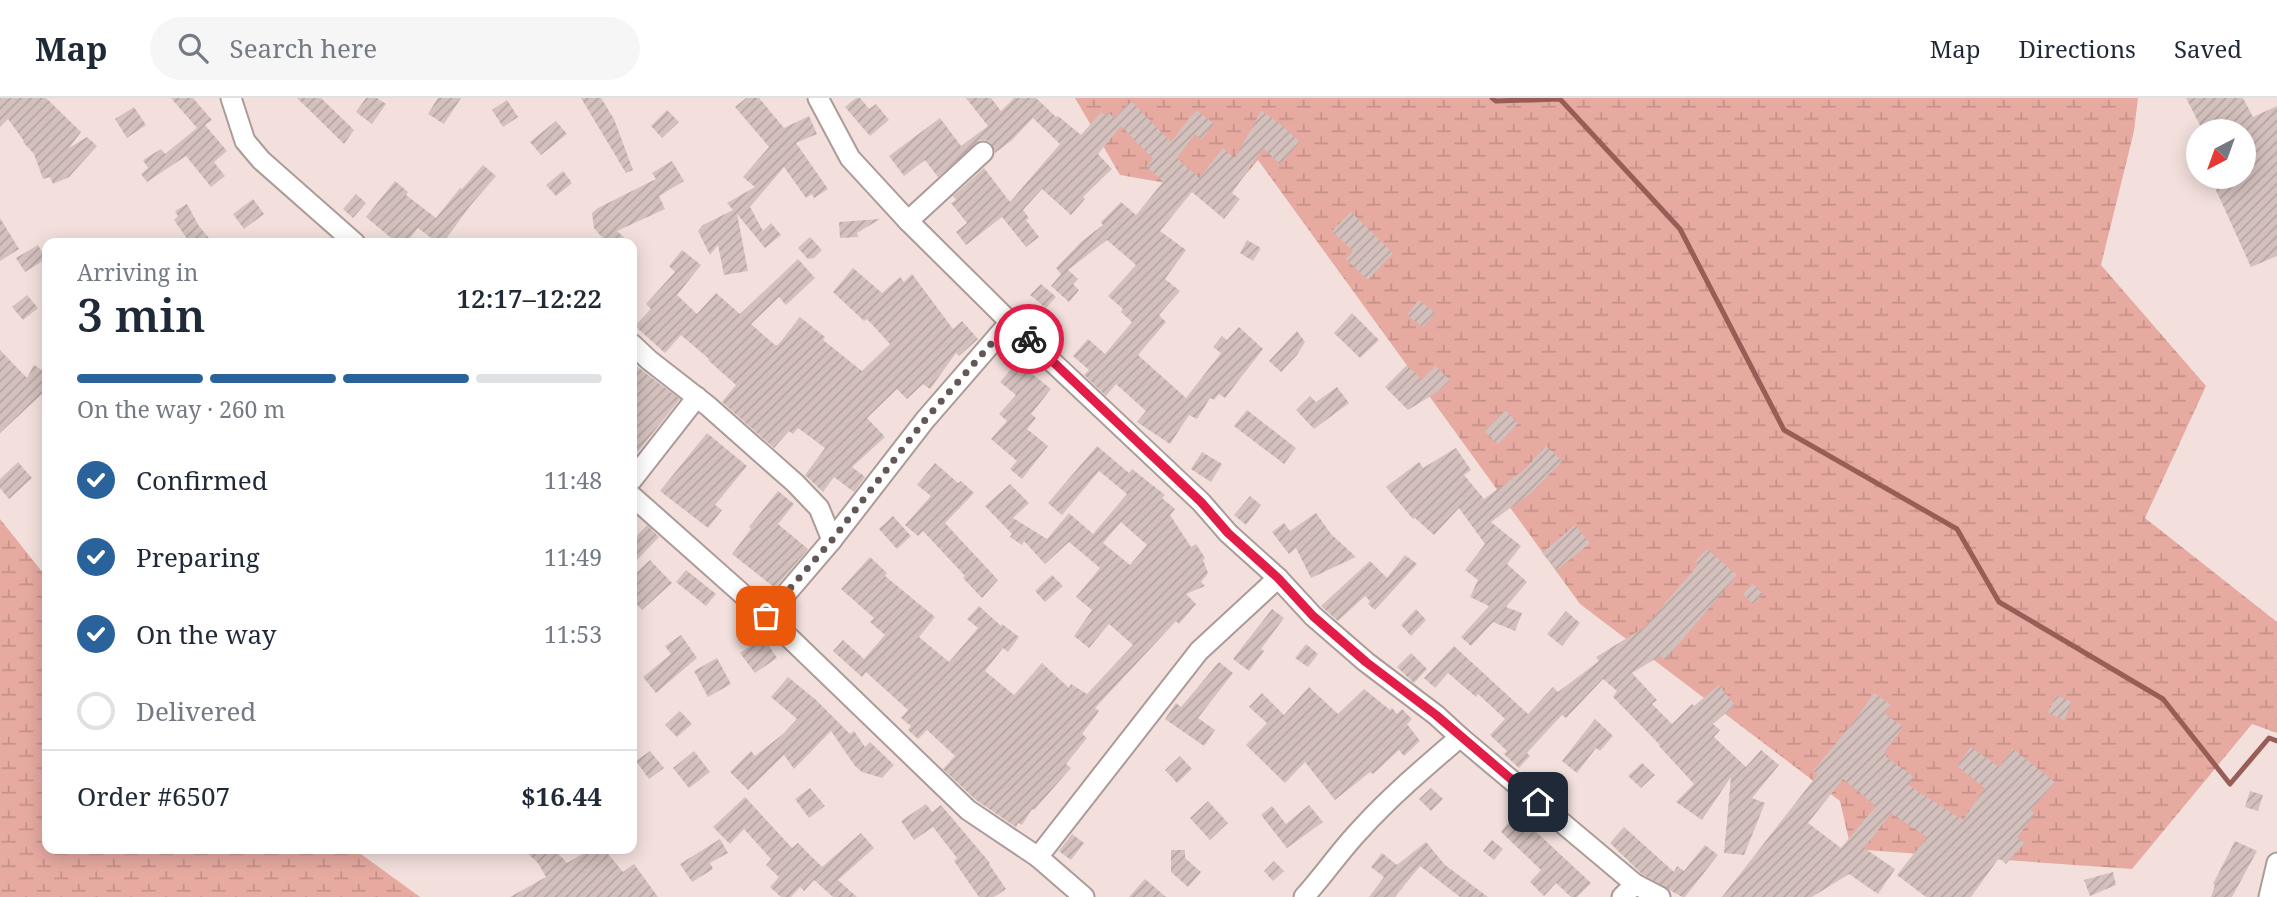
<!DOCTYPE html>
<meta charset="utf-8">
<style>
body{margin:0;font-family:"Noto Serif",serif;background:#f6f6f7;color:#1f2937;height:100vh;display:flex;flex-direction:column;font-size:26px;white-space:nowrap}
*{box-sizing:border-box;margin:0}
p{font-size:23px;color:#747a83}
.icon{flex:none;width:38px;height:38px;fill:none;stroke:currentColor;stroke-width:2;stroke-linecap:round;stroke-linejoin:round}
.map{position:relative;flex:1;overflow:hidden}
.details{position:absolute;left:42px;top:140px;width:595px;height:616px;display:flex;flex-direction:column;background:#fff;border-radius:14px;box-shadow:0 4px 18px #0003}
.details>*{flex:none}
.needle{width:46px;rotate:221deg}
.tools{position:absolute;left:2186px;top:21px;display:grid;gap:14px}
.tools a{display:grid;place-items:center;width:70px;height:70px;border-radius:50%;background:#fff;box-shadow:0 4px 18px #0003;font-size:35px}
.pin{position:absolute;display:grid;place-items:center;width:60px;height:60px;color:#fff;margin:-30px;border-radius:14px;box-shadow:0 4px 10px #0006}
.courier{position:absolute;display:grid;place-items:center;width:70px;height:70px;margin:-35px;border:5px solid #e11d48;border-radius:50%;background:#fff;color:#222;box-shadow:0 2px 9px #0007}
.overview em{font-style:normal;font-weight:600}
.overview div{display:flex;flex-direction:column-reverse}
.overview{display:flex;align-items:center;justify-content:space-between;height:119px;padding:0 35px}
h1{font-size:46px;font-weight:600;line-height:52px}
.bar{display:grid;grid-template-columns:repeat(4,1fr);gap:10px 7px;align-content:center;height:84px;padding:0 35px}
.bar i{height:9px;border-radius:5px;background:#e0e1e3}
.bar .on{background:#2a639b}
.bar p{grid-column:span 4}
.line{display:flex;align-items:center;gap:18px;padding:0 35px;border-top:2px solid #e0e1e3}
.line div{flex:1}
ol{padding:0 35px;list-style:none}
li{display:flex;align-items:center;gap:21px;height:77px}
li p{margin-inline-start:auto}
li .icon{padding:7px;border-radius:50%;background:#2a639b;color:#fff;stroke-width:4}
li:last-child{color:#747a83}
li i{width:38px;height:38px;border:4px solid #e0e1e3;border-radius:50%}
header{display:flex;align-items:center;gap:42px;box-sizing:border-box;height:98px;padding:0 35px;background:#fff;border-bottom:2px solid #e0e1e3}
header strong{font-size:33px}
nav{display:flex;gap:38px;margin-inline-start:auto;font-size:24px}
.search{width:490px;height:63px;background:#f6f6f7;display:flex;align-items:center;gap:18px;box-sizing:border-box;padding:0 24px;border-radius:38px;color:#747a83;font-size:26px}
.map>svg:first-child{display:block}
</style>
<header>
<strong>Map</strong>
<div class="search"><svg class="icon" aria-label="search" viewBox="0 0 24 24"><circle cx="10" cy="10" r="6"/><path d="M15 15l6 6"/></svg>Search here</div>
<nav><a>Map</a><a>Directions</a><a>Saved</a></nav>
</header>
<div class="map">
<svg width="2277" height="799" viewBox="0 0 2277 799">
<defs>
<pattern id="wetland-marsh" width="20" height="14" patternUnits="userSpaceOnUse" patternTransform="scale(1.75)"><rect width="20" height="14" fill="#e6aaa1"/><path d="M1 5h8M5 5V1M11 12h8M15 12V8" fill="none" stroke="#c59189"/></pattern>
<pattern id="building-hatch" width="6" height="6" patternUnits="userSpaceOnUse" patternTransform="scale(1.75)"><rect width="6" height="6" fill="#d4c1be"/><path d="M-1 1l2-2M0 6l6-6M5 7l2-2" fill="none" stroke="#b5a5a2"/></pattern>
</defs>
<rect width="100%" height="100%" fill="#f3e0dd"/>
<g fill="url(#wetland-marsh)">
<path d="M1075,0H2138L2134,33L2101,167L2206,288L2145,420L2277,524V635L2252,626L2132,771L1851,751L1840,703L1580,506L1258,62L1229,96L1120,77Z"/>
<path d="M0,421L47,480V751H354L420,799H0Z"/>
</g>
<g fill="none" stroke-linecap="round" stroke-linejoin="round">
<path stroke="#985d56" stroke-width="5" d="M1492,0L1496,3L1560,1L1680,131L1784,332L1957,431L1999,504L2163,601L2230,686L2269,640L2277,643"/>
</g>
<g fill="url(#building-hatch)" fill-rule="evenodd">
<path d="M0,0H46L81,34L69,50L87,39L97,48L69,79L53,86L50,79L43,81L34,56L23,44L24,43L8,21L0,29Z"/>
<path d="M171,0H193L212,22L205,27L227,53L214,64L225,78L211,89L186,58L147,84L141,76L148,70L143,62L161,51L165,56L197,30Z"/>
<path d="M297,0H321L354,32L344,46Z"/>
<path d="M366,0H377L386,6L372,26L356,14Z"/>
<path d="M438,0H461L444,26L428,16Z"/>
<path d="M581,0H601L614,21L633,72L626,75Z"/>
<path d="M746,0H759L784,30L809,18L817,36L796,45L828,91L814,100L812,96L806,100L784,69L750,109L763,133L771,125L781,137L765,150L737,116L748,173L724,177L718,147L710,157L698,133L703,127L733,112L727,105L755,89L743,79L769,49L735,9Z"/>
<path d="M856,0H860L869,11L876,6L889,22L870,38L845,9Z"/>
<path d="M966,0H991L1001,13L1014,0H1036L1056,19L1058,18L1081,37L1101,14L1105,18L1108,14L1114,20L1131,3L1171,44L1196,12L1214,26L1201,41L1195,36L1177,60L1199,80L1223,50L1235,60L1261,13L1278,24L1300,44L1280,66L1263,50L1232,95L1240,101L1224,121L1192,94L1160,133L1186,152L1165,181L1180,193L1159,217L1166,224L1138,257L1186,300L1221,255L1213,249L1222,238L1227,242L1239,229L1263,251L1225,300L1219,296L1214,302L1210,300L1197,321L1189,317L1170,346L1137,324L1146,313L1116,286L1106,298L1084,277L1089,272L1073,258L1088,241L1105,256L1132,224L1121,214L1123,211L1108,198L1136,167L1107,142L1068,172L1078,181L1073,186L1079,192L1069,204L1051,188L1061,176L1056,170L1082,143L1103,127L1101,124L1121,104L1136,117L1163,84L1146,68L1153,61L1121,28L1098,56L1112,71L1083,99L1085,101L1071,117L1042,91L1023,112L1029,120L1026,122L1039,139L1026,149L1002,119L966,147L956,134L967,125L951,105L956,102L953,98L984,70L1010,104L1060,46L1033,20L1012,42L995,55L991,45L986,42H980L938,79L925,62L904,78L889,58L940,20L961,48L988,28Z"/>
<path d="M2186,0H2243L2253,19L2277,8V158L2251,169L2210,79H2244V33H2203Z"/>
<path d="M507,2L518,19L503,29L492,12Z"/>
<path d="M134,9L146,27L127,40L115,21Z"/>
<path d="M667,12L679,24L662,40L651,28Z"/>
<path d="M556,23L567,36L541,57L530,44Z"/>
<path d="M672,63L684,83L659,98L665,111L617,133L630,145H607L594,130L592,115L598,110L656,81L652,75Z"/>
<path d="M483,67L496,78L470,108L443,145H438L418,130L406,145H397L366,119L395,83L408,94L406,97L436,120L460,90L462,91Z"/>
<path d="M563,73L572,85L556,98L546,87Z"/>
<path d="M356,96L366,105L353,120L343,111Z"/>
<path d="M253,101L264,116L244,131L233,116Z"/>
<path d="M187,106L199,128L213,145H190L174,122L178,118L175,113Z"/>
<path d="M1351,114L1393,155L1368,182L1346,161L1353,153L1332,133Z"/>
<path d="M0,120L19,151L0,163Z"/>
<path d="M880,121L857,135L858,139L840,140L839,124Z"/>
<path d="M810,139L822,152L814,160L808,161L798,150Z"/>
<path d="M1247,142L1261,150L1253,163L1240,155Z"/>
<path d="M38,147L46,161L25,174L16,160Z"/>
<path d="M682,152L701,167L677,197L697,216L716,195L740,216L798,161L815,180L786,207L779,199L751,226L775,247H778L800,219L825,239L823,242L862,273L890,246L867,221L864,223L833,194L853,170L882,195L900,179L904,184L912,176L953,231L962,223L978,241L959,258L956,255L930,291L923,286L907,301L897,291L867,320L885,339L852,369L865,379L854,394L834,379L823,394L805,377L825,350L798,330L793,336L789,333L774,350L722,304L736,287L708,262L709,261L681,237L665,255L635,228L651,211L646,206L675,174L669,168Z"/>
<path d="M1041,186L1056,199L1046,210L1030,197Z"/>
<path d="M27,197L38,210L23,222L12,209Z"/>
<path d="M1419,202L1435,215L1423,229L1407,217Z"/>
<path d="M1352,215L1379,242L1360,260L1334,235Z"/>
<path d="M1297,233L1305,244L1297,257L1281,274L1269,263Z"/>
<path d="M0,252L27,280L34,267L47,275V288L43,295L0,335Z"/>
<path d="M632,265L680,301L632,361Z"/>
<path d="M1021,267L1051,291L1031,316L1036,320L1027,331L1048,348L1022,381L1010,371L1017,363L991,341L1007,323L999,316L1016,297L1000,284L1013,269L1017,272Z"/>
<path d="M1407,267L1422,282L1435,268L1450,282L1440,292L1408,312L1385,289Z"/>
<path d="M1337,289L1349,305L1314,331L1296,312L1310,298L1316,304Z"/>
<path d="M1247,312L1296,350L1284,366L1234,328Z"/>
<path d="M1505,312L1518,325L1498,346L1484,333Z"/>
<path d="M707,335L747,368L715,407L722,412L708,430L660,393Z"/>
<path d="M1097,348L1129,375L1132,371L1165,397L1162,400L1175,411L1170,417L1191,449L1196,446L1205,460L1203,462L1208,475L1201,484L1205,488L1186,496L1196,506L1179,526L1176,523L1095,610L1099,613L1082,636L1087,640L1066,666L1071,670L1034,712L1032,711L1022,727L1018,725L1016,729L976,702L943,671L955,658L927,632L918,641L908,632L911,628L901,620L908,612L866,574L862,579L833,553L843,542L864,561L885,537L870,524L874,520L841,491L870,459L887,475L885,478L935,519L919,539L949,564L978,530L967,521L979,508L1001,528L1002,526L1019,539L1008,554L1003,550L985,573L1014,597L1042,565L1069,590L1071,586L1087,596L1133,547L1109,526L1089,550L1074,538L1092,512L1076,499L1100,470L1069,444L1045,466L1024,443L1022,447L1010,439L1012,436L985,408L1010,386L1029,405L1013,420L1047,441L1069,415L1093,436L1127,396L1099,373L1062,417L1048,405ZM1121,424L1147,447L1130,467L1103,445Z"/>
<path d="M1546,348L1562,363L1531,395L1491,424L1521,448L1507,466L1527,484L1506,509L1522,515L1515,533L1493,524L1471,548L1461,539L1489,508L1470,499L1478,482L1465,472L1485,446L1459,410L1434,437L1415,420L1413,421L1386,389L1419,364L1423,370L1456,350L1471,372L1464,377L1484,401L1525,371Z"/>
<path d="M1202,354L1222,366L1211,384L1191,371Z"/>
<path d="M18,364L32,380L9,401L0,390V381Z"/>
<path d="M935,365L958,385L961,383L974,395L945,425L998,482L982,500L963,480L965,478L923,433L918,438L905,427L931,398L917,387Z"/>
<path d="M778,393L794,406L778,426L808,451L775,490L732,456L751,431L749,429Z"/>
<path d="M1250,398L1261,407L1246,427L1234,417Z"/>
<path d="M1316,415L1331,436L1356,459L1311,480L1296,450L1289,456L1272,434L1284,425L1290,433Z"/>
<path d="M893,418L911,438L897,451L879,431Z"/>
<path d="M647,427L659,439L632,467V443Z"/>
<path d="M1575,427L1590,445L1557,472L1542,455Z"/>
<path d="M1707,451L1737,477L1665,562L1660,558L1632,575L1657,602L1652,606L1672,626L1692,606L1694,608L1719,587L1735,607L1713,626L1720,632L1714,639L1746,669L1761,652L1779,667L1752,700L1765,705L1744,757L1724,755L1731,679L1702,722L1676,704L1694,686L1659,648L1660,647L1613,599L1617,593L1603,581L1566,620L1562,617L1547,633L1527,655L1530,658L1519,670L1504,656L1507,653L1490,637L1505,621L1478,596L1476,599L1448,575L1435,590L1424,580L1454,548L1528,616L1553,589L1558,594L1599,563L1596,559L1645,529L1698,467L1695,464Z"/>
<path d="M1405,457L1417,466L1375,512L1368,506L1370,503L1365,498L1338,523L1321,508L1370,463L1387,480Z"/>
<path d="M650,462L672,485L642,512L632,501V479Z"/>
<path d="M686,472L716,496L706,508L676,484Z"/>
<path d="M1052,477L1063,488L1045,504L1035,493Z"/>
<path d="M1753,486L1763,496L1753,506L1743,496Z"/>
<path d="M1272,511L1284,520L1261,551L1264,553L1249,573L1233,561Z"/>
<path d="M1416,511L1426,522L1411,538L1401,527Z"/>
<path d="M1566,513L1580,525L1562,548L1547,536Z"/>
<path d="M681,537L697,560L656,595L643,579L671,556L665,548Z"/>
<path d="M763,539L777,560L755,575L740,555Z"/>
<path d="M1306,546L1318,556L1308,569L1295,560Z"/>
<path d="M1411,555L1427,571L1414,585L1397,569Z"/>
<path d="M717,560L731,586L708,599L694,573Z"/>
<path d="M1219,564L1233,575L1198,620L1215,632L1204,648L1165,621L1176,605L1181,609Z"/>
<path d="M788,579L816,602L850,636L854,633L865,649L870,644L894,667L882,680L862,674L855,668L831,633L794,671L784,657L748,692L730,674L751,653L755,658L783,636L797,621L771,599Z"/>
<path d="M1309,589L1338,616L1364,591L1390,612L1392,610L1397,616L1402,611L1412,621L1407,626L1420,643L1404,658L1399,652L1373,676L1370,674L1335,702L1305,664L1285,685L1246,647L1267,625L1249,609L1262,595L1284,617Z"/>
<path d="M1874,595L1891,607L1884,615L1903,629L1884,654L1888,656L1886,659L1914,679L1908,687L1963,722L1985,690L1957,668L1971,649L1999,669L2013,651L2055,684L2031,712L2035,716L2017,739L2024,745L2006,766L1999,760L1971,799H1926L1897,777L1927,739L1891,715L1864,750L1895,771L1878,796L1849,776L1812,799H1722L1818,676L1813,673L1856,621ZM1843,681L1876,708L1841,750L1808,725Z"/>
<path d="M2056,597L2072,604L2064,622L2048,615Z"/>
<path d="M680,613L692,626L677,639L665,627Z"/>
<path d="M1595,621L1613,638L1600,653L1596,650L1577,675L1562,663Z"/>
<path d="M650,653L664,670L649,681L636,663Z"/>
<path d="M694,653L710,674L689,690L673,670Z"/>
<path d="M1180,658L1192,671L1177,685L1165,672Z"/>
<path d="M1642,665L1655,677L1641,690L1628,678Z"/>
<path d="M810,690L825,708L809,720L795,701Z"/>
<path d="M1431,690L1443,701L1431,713L1419,701Z"/>
<path d="M2250,693L2263,697L2258,713L2245,709Z"/>
<path d="M745,699L792,750L798,745L822,769L861,735L874,750L838,782L857,799H833L814,782L804,793L800,789L791,799H781L770,789L779,779L766,767L771,761L744,731L730,746L713,729Z"/>
<path d="M1208,703L1228,725L1210,742L1190,720Z"/>
<path d="M926,706L932,714L941,707L990,765L989,766L1006,791L994,799H979L954,763L957,760L933,729L914,742L901,723Z"/>
<path d="M1309,707L1323,724L1287,750L1261,717L1272,708L1286,726Z"/>
<path d="M1516,715L1591,785L1577,799H1571L1556,785L1544,798L1530,784L1541,772L1501,734Z"/>
<path d="M1624,729L1674,774L1677,768L1684,773L1705,747L1718,757L1685,799H1682L1642,776L1610,745Z"/>
<path d="M1072,736L1084,745L1071,762L1059,753Z"/>
<path d="M720,741L728,755L710,765L713,771L692,784L680,766Z"/>
<path d="M1492,742L1503,751L1494,762L1483,753Z"/>
<path d="M2235,743L2257,753L2232,799H2211L2215,787L2213,786Z"/>
<path d="M1426,744L1445,767L1488,799H1460L1420,768L1395,799H1369L1384,779L1371,769L1382,755L1397,767Z"/>
<path d="M523,751H554L567,765L591,751H604L623,774L634,766L658,799H510L546,779L538,765Z"/>
<path d="M1171,752H1185V760L1201,774L1188,789L1171,774Z"/>
<path d="M1274,763L1284,773L1273,783L1264,773Z"/>
<path d="M2113,774L2116,787L2090,798L2084,782Z"/>
<path d="M1145,781L1166,799H1129Z"/>
</g>
<g fill="none" stroke-linecap="round" stroke-linejoin="round">
<defs>
<g id="minor">
<path d="M231,0L245,43L261,62L355,145"/>
<path d="M818,0L850,60L908,123L1010,224L1201,404L1228,435L1278,480L1313,518L1366,564L1436,617L1460,639L1635,786L1660,799"/>
<path d="M908,123L983,54"/>
<path d="M632,246L649,262L708,308L795,385L819,410L832,442"/>
<path d="M632,382L697,299"/>
<path d="M632,398L767,518L968,712L1038,759L1084,799"/>
<path d="M767,518L832,442L925,322L1010,224"/>
<path d="M1038,759L1199,553L1278,480"/>
<path d="M1304,799C1324,777 1340,753 1360,732C1391,698 1425,669 1460,639"/>
<path d="M1622,799L1635,786"/>
<path d="M2269,799L2277,765"/>
</g>
</defs>
<use href="#minor" stroke="#ac9b98" stroke-width="23"/>
<use href="#minor" stroke="#fff" stroke-width="19"/>
</g>
<g fill="none" stroke-linecap="round" stroke-linejoin="round">
<path stroke="#635857" stroke-width="7" stroke-dasharray="0 12.6" d="M766,518L832,442L925,322L1010,224L1029,241"/>
<path stroke="#e11d48" stroke-width="9" d="M1029,241L1201,404L1228,435L1278,480L1313,518L1366,564L1436,617L1538,704"/>
</g>
</svg>
<div class="tools">
<a><svg class="needle" viewBox="-14 -14 28 28"><path d="M0-13l5 13h-10z" fill="#e53935"/><path d="M0 13l5-13h-10z" fill="#747a83"/></svg></a>
</div>
<div class="pin" style="left:766px;top:518px;background:#ea580c"><svg class="icon" aria-label="bag" viewBox="0 0 24 24"><path d="M5 8h14l-1 12H6zM9 8a3 3 0 0 1 6 0"/></svg></div>
<div class="pin" style="left:1538px;top:704px;background:#1f2937"><svg class="icon" aria-label="home" viewBox="0 0 24 24"><path d="M3 11l9-7 9 7M6 9v11h12V9"/></svg></div>
<div class="courier" style="left:1029px;top:241px"><svg class="icon" aria-label="bike" viewBox="0 0 24 24"><circle cx="6" cy="16" r="4"/><circle cx="18" cy="16" r="4"/><path d="M6 16l4-8h5l3 8M10 8l3 8H6M13 5h3"/></svg></div>
<section class="details">
<div class="overview"><div><h1>3 min</h1><p>Arriving in</p></div><em>12:17–12:22</em></div>
<div class="bar"><i class="on"></i><i class="on"></i><i class="on"></i><i></i><p>On the way · 260 m</p></div>
<ol>
<li><svg class="icon" aria-label="check" viewBox="0 0 24 24"><path d="M5 12l5 5 9-10"/></svg>Confirmed<p>11:48</p></li>
<li><svg class="icon" aria-label="check" viewBox="0 0 24 24"><path d="M5 12l5 5 9-10"/></svg>Preparing<p>11:49</p></li>
<li><svg class="icon" aria-label="check" viewBox="0 0 24 24"><path d="M5 12l5 5 9-10"/></svg>On the way<p>11:53</p></li>
<li><i></i>Delivered</li>
</ol>
<div class="line" style="height:91px"><div>Order #6507</div><b>$16.44</b></div>
</section>
</div>
